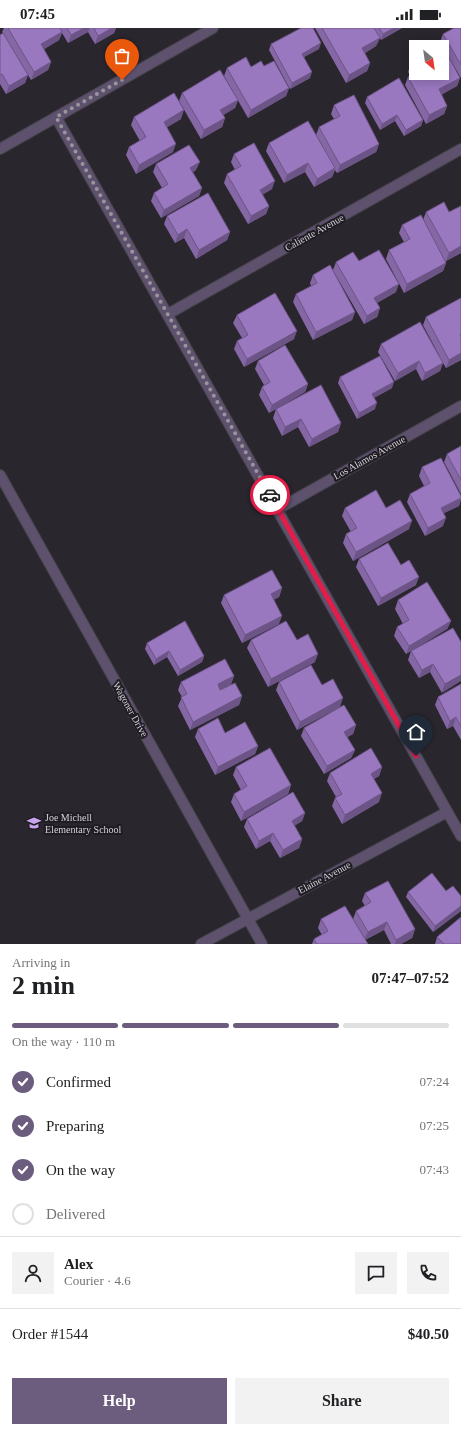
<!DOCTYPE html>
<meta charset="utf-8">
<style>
body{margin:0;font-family:Georgia,serif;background:#f2f2f2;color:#202124;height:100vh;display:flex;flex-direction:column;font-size:15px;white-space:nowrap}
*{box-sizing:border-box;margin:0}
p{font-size:13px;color:#757577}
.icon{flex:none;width:22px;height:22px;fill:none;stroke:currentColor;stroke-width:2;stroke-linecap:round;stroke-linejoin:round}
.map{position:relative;height:916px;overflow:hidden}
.drawer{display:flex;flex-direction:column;background:#fff;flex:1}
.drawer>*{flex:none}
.needle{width:26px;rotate:151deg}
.buttons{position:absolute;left:409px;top:12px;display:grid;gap:8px}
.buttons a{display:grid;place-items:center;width:40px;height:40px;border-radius:0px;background:#fff;box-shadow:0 2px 10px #0003;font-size:20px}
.pin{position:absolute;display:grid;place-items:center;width:34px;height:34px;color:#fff;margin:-41px -17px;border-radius:50% 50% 50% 0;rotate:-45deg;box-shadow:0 0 4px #0007}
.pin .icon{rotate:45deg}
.courier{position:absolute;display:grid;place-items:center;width:40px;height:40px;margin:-20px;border:3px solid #e11d48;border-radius:50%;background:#fff;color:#222;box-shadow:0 1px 5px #0007}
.summary em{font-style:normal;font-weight:800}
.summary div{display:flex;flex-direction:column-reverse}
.summary{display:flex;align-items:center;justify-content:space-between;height:68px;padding:0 12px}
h1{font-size:26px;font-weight:800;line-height:30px}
.bar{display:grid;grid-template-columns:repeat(4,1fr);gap:6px 4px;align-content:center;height:48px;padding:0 12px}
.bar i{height:5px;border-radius:3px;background:#e0e0e0}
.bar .active{background:#6c5d7f}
.bar p{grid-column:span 4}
.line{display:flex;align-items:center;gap:10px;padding:0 12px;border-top:1px solid #e0e0e0}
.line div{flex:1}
.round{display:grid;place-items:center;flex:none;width:42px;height:42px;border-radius:0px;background:#f2f2f2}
ol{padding:0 12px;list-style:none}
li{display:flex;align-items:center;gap:12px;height:44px}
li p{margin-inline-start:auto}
li .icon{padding:4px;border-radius:50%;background:#6c5d7f;color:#fff;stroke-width:4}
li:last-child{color:#757577}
li i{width:22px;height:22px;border:2px solid #e0e0e0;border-radius:50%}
.cta{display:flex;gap:8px;margin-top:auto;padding:8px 12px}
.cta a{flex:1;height:46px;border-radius:0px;background:#6c5d7f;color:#fff;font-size:16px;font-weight:800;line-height:46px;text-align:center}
.cta a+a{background:#f2f2f2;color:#202124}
.status{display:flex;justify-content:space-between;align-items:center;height:28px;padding:0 20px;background:#fff;direction:ltr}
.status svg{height:11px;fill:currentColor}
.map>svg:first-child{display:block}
</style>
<div class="status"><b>07:45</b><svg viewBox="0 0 49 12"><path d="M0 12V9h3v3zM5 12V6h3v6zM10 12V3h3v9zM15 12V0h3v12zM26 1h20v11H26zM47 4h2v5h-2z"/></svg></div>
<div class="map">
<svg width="461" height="916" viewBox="0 0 461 916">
<rect width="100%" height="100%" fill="#2a262e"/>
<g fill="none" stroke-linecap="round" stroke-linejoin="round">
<defs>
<g id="minor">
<path d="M56,89L461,808"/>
<path d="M168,286L461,121"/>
<path d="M0,447L262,916"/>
<path d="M278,481L461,378"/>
</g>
<g id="tertiary">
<path d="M0,121L213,0"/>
<path d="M201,916L447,784"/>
</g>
</defs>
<use href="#minor" stroke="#454249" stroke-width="12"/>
<use href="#tertiary" stroke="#454249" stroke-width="12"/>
<use href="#minor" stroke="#5e516e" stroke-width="10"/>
<use href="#tertiary" stroke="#5e516e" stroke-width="10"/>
</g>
<g fill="#8467a4">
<path d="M4,0H116L114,5L95,16L88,4L68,15L62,5L59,12L44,21L51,34L48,42L31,52L28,47L25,55L6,66L0,56V7L3,5L2,4Z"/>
<path d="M315,0H402L381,12L380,10L376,18L365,25L370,35L367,43L346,55Z"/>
<path d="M461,0V50L440,14L443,6Z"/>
<path d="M271,16L319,21L304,29L310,50L290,61L269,22Z"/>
<path d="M411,35L460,50L457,58L441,66L447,78L444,86L426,96L405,57L408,49L410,47L408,44Z"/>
<path d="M264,38L289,60L286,68L248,90L224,48L227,40Z"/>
<path d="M182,65L238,72L235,80L223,87L225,90L222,99L201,111L179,73Z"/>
<path d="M367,69L423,92L421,98L404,108L395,93L380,102L365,75Z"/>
<path d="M334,77L379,116L376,124L337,145L335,142L332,149L314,159L305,144L284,155L266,123L269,115L322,117L316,107L319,99L334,91L331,86Z"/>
<path d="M134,89L181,91L167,99L173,124L136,146L126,127L129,119L140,113L131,97Z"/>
<path d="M234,126L272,161L262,167L269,178L266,186L248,196L224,155L227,146L235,142L231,134Z"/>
<path d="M156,136L196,142L193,144L202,160L199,168L161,190L151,173L154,165L162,160L153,144Z"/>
<path d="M461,178V225L446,233V235L443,243L404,265L386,231L389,222L404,214L399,205L402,197L423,192L426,184H449Z"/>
<path d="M167,188L230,204L227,212L196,231L184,210L175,215L164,196Z"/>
<path d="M359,233L396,264L377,275L380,280L377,289L364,296L334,244L355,284L352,292L313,312L293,274L296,266L311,258L310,255L313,247L333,242L336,234Z"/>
<path d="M461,270V332L446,340L443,335L440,343L422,353L416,341L395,353L378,324L381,316L440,329L423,297L426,289Z"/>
<path d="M237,287L294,311L244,339L234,321L237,313L242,310L233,295Z"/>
<path d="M258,333L308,356L305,364L269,385L259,367L262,359L264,357L255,341Z"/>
<path d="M340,349L392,360L374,370L375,381L357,391L338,355Z"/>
<path d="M276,381L341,395L338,404L309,419L298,399L282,408L273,390Z"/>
<path d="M461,418V466L444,434L447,426Z"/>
<path d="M422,439L461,468V471L459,478L444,485L443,498L425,508L407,474L410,466L424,458L419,448Z"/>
<path d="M345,480L409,501L353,533L343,515L346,506L351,504L342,488Z"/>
<path d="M359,531L401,537L416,557L378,578L356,539Z"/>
<path d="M282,560L279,569L273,572L279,596L242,615L221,575L224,567Z"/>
<path d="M398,572L451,593L447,601L406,626L394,608L397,599L403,596L395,581Z"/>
<path d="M251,612L315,634L268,659L247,620Z"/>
<path d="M461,614L442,665L430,644L419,650L408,632L411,623Z"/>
<path d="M147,615L204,628L202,634L178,648L167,629L154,637L145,621Z"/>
<path d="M234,648L231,656L242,668L239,677L190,702L178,678L182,669L178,662L181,654Z"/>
<path d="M279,654L322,657L356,697L353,706L347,709L355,722L351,730L324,746L301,708L304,700L338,680L297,702L276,662Z"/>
<path d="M461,656V712L453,698L447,701L435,677L438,669Z"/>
<path d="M198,701L225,705L258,718L255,726L215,747L195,709Z"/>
<path d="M236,739L291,757L288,766L241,793L231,774L234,766L241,762L233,747Z"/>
<path d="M382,739L379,748L374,751L379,774L342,796L332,778L335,770L336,769L327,753L330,745Z"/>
<path d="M305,785L302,793L294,798L302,811L299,820L280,830L270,813L256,821L244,799L247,791Z"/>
<path d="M446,863L461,868V883L433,904L406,869L408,864Z"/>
<path d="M365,865L415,901L412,910L401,916H391L384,902L365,912L368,916H312L314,911L322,907L318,900L321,891H353L356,883L365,878L362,873Z"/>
<path d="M437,909L461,916H435Z"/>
</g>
<g fill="#6c5486">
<path d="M84,0H90L88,4L68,15L71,7Z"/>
<path d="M112,0H116L114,5L95,16L98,8Z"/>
<path d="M394,0H402L381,12L383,6Z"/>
<path d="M62,4L59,12L38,25L41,16Z"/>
<path d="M380,10L376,18L359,29L362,20Z"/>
<path d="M321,15L319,21L300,31L302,26Z"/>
<path d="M51,34L48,42L31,52L34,44Z"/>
<path d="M370,35L367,43L346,55L349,47Z"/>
<path d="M312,44L310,50L290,61L292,55Z"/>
<path d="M28,47L25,55L6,66L9,58Z"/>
<path d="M460,50L457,58L436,70L439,61Z"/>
<path d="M289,60L286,68L248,90L251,82Z"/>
<path d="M238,72L235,80L217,91L220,82Z"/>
<path d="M447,78L444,86L426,96L429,87Z"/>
<path d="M184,82L181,91L161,103L164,94Z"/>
<path d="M397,87L395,93L380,102L382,96Z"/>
<path d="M225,90L222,99L201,111L204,102Z"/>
<path d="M423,92L421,98L404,108L406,102Z"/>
<path d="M176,116L173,124L136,146L139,137Z"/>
<path d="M379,116L376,124L337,145L340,137Z"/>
<path d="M200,134L196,142L187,148L190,140Z"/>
<path d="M308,135L305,144L284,155L287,147Z"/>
<path d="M335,140L332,149L314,159L317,151Z"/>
<path d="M275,153L272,161L256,170L260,162Z"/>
<path d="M202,160L199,168L161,190L164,182Z"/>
<path d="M269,178L266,186L248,196L251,188Z"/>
<path d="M187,201L184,210L175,215L178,207Z"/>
<path d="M230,204L227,212L196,231L199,222Z"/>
<path d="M461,218V225L446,233L449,225Z"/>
<path d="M446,235L443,243L404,265L407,256Z"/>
<path d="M399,256L396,264L371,278L374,270Z"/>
<path d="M380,280L377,289L364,296L367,288Z"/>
<path d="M355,284L352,292L313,312L316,304Z"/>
<path d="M297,303L294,311L244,339L247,331Z"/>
<path d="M461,325V332L446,340L449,332Z"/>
<path d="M419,333L416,341L395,353L398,345Z"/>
<path d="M443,335L440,343L422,353L425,345Z"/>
<path d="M394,354L392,360L370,372L372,366Z"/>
<path d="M308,356L305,364L269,385L272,377Z"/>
<path d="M377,375L375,381L357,391L359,385Z"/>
<path d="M301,391L298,399L282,408L285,399Z"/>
<path d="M341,395L338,404L309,419L312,411Z"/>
<path d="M461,470L459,478L438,488L441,480Z"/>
<path d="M446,490L443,498L425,508L428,500Z"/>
<path d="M412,493L409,501L353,533L356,524Z"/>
<path d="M419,549L416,557L378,578L381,570Z"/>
<path d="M282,560L279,569L268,575L271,566Z"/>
<path d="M282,588L279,596L242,615L245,607Z"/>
<path d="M451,593L447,601L406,626L409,618Z"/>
<path d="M169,623L167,629L154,637L156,631Z"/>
<path d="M318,626L315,634L268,659L271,651Z"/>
<path d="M204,628L202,634L178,648L180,642Z"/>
<path d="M433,636L430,644L419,650L422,642Z"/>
<path d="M461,647V653L442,665L445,656Z"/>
<path d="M234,648L231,656L215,665L218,656Z"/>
<path d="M242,668L239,677L190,702L193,694Z"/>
<path d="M343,670L340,679L297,702L300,694Z"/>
<path d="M456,689L453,698L447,701L450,693Z"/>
<path d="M356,697L353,706L341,713L344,704Z"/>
<path d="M258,718L255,726L215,747L218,739Z"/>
<path d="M355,722L351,730L324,746L327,738Z"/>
<path d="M382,739L379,748L368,754L371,746Z"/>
<path d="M291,757L288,766L241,793L244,784Z"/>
<path d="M382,765L379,774L342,796L345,787Z"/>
<path d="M305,785L302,793L289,801L292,793Z"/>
<path d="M273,805L270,813L256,821L259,813Z"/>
<path d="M302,811L299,820L280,830L283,822Z"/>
<path d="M461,878V883L433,904L435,898Z"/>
<path d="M387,894L384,902L364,912L368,904Z"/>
<path d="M415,901L412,910L401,916H395L396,912Z"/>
</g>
<g fill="#9a78bf" stroke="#6c5486">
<path d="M8,0H60L62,4L41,16L51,34L34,44Z"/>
<path d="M67,0H84L71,7Z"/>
<path d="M94,0H112L98,8Z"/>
<path d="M301,0H313L321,15L302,26L312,44L292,55L271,16Z"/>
<path d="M322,0H374L380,10L362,20L370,35L349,47Z"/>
<path d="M379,0H394L383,6Z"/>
<path d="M454,0H461V37L443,6Z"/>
<path d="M3,5L28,47L9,58L2,46L0,47V7Z"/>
<path d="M443,18L460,50L439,61L447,78L429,87L408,49L416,44V45H442V19Z"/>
<path d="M246,29L251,39L261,33L264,38L274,33L289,60L251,82L227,40Z"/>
<path d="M416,33V44L411,35Z"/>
<path d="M220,42L238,72L220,82L225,90L204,102L182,65Z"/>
<path d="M399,50L423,92L406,102L397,87L382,96L367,69Z"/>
<path d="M174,65L184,82L164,94L176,116L139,137L129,119L146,109L134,89Z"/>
<path d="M354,67L379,116L340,137L319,99L340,88L334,77Z"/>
<path d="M308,93L335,140L317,151L308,135L287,147L269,115Z"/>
<path d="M254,115L275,153L260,162L269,178L251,188L227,146L241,138L234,126Z"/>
<path d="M189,117L200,134L190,140L202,160L164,182L154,165L168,156L156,136Z"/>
<path d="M208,165L230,204L199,222L187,201L178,207L167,188Z"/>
<path d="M444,174L449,184L461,178V218L449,225L426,184Z"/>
<path d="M421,187L446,235L407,256L389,222L410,211L402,197Z"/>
<path d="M379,222L399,256L374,270L380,280L367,288L336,234L353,224L359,233Z"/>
<path d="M330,237L355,284L316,304L296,266L317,255L313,247Z"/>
<path d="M275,265L297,303L247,331L237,313L248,307L237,287Z"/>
<path d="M461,270V306L460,307L461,309V325L449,332L426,289Z"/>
<path d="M420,294L443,335L425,345L419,333L398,345L381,316Z"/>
<path d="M285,317L308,356L272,377L262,359L270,354L258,333Z"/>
<path d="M380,328L394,354L372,366L377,375L359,385L340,349Z"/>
<path d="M321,357L341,395L312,411L301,391L285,399L276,381Z"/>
<path d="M461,418V452L447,426Z"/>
<path d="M441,430L461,468V470L441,480L446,490L428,500L410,466L430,455L422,439Z"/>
<path d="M376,462L386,480L400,472L412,493L356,524L346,506L357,500L345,480Z"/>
<path d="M388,515L401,537L409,532L419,549L381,570L359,531Z"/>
<path d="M272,542L282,560L271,566L282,588L245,607L224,567Z"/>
<path d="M427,554L451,593L409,618L397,599L409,592L398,572Z"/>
<path d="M185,593L204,628L180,642L169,623L156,631L147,615Z"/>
<path d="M286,593L297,612L308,606L318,626L271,651L251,612Z"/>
<path d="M453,600L461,614V647L445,656L433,636L422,642L411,623Z"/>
<path d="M225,631L234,648L218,656L220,662L235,655L242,668L193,694L181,669L187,666L181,654Z"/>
<path d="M311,637L322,657L333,651L343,670L300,694L279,654Z"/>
<path d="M461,656V699L456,689L450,693L438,669Z"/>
<path d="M344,677L356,697L344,704L355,722L327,738L304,700Z"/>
<path d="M218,690L225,705L245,694L258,718L218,739L198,701Z"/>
<path d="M270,720L291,757L244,784L234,766L247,758L236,739Z"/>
<path d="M371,720L382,739L371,746L382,765L345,787L335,770L342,766L330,745Z"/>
<path d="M293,764L305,785L292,793L302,811L283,822L273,805L259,813L247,791Z"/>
<path d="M432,845L446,863L453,858L461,868V878L435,898L408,864Z"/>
<path d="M388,853L415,901L396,912L387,894L368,904L356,883L371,874L365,865Z"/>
<path d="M345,878L368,916H317L314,911L328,903L321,891Z"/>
<path d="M461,889V916H444L437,909Z"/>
</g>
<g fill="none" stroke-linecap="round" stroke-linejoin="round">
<path stroke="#98969c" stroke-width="4" stroke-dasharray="0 7.2" d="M122,52L56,89L270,467"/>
<path stroke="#e11d48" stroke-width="5" d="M270,467L416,728"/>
</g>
<defs>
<symbol id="school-bare" viewBox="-9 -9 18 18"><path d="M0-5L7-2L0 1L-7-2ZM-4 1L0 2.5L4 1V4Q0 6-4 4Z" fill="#c8a6ef" stroke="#201c24" stroke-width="2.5" paint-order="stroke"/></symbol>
</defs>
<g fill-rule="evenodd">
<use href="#school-bare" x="24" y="785" width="20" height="20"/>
</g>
<g text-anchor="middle" stroke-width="4" stroke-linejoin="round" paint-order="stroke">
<g font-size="10" fill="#d4d2d7" stroke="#201c24">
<text transform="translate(314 204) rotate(-29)" y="4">Caliente Avenue</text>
<text transform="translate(369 429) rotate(-29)" y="4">Los Alamos Avenue</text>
<text transform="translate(131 681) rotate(61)" y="4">Wagoner Drive</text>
<text transform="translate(324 849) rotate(-28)" y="4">Elaine Avenue</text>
</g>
<g font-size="10" fill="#d4d2d7" stroke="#201c24" text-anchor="start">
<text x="45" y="793">Joe Michell<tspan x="45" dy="12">Elementary School</tspan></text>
</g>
</g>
</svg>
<div class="buttons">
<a><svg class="needle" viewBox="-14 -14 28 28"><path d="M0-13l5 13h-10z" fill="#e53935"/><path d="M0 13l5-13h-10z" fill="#757577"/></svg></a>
</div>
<div class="pin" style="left:122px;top:52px;background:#ea580c"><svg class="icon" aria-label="bag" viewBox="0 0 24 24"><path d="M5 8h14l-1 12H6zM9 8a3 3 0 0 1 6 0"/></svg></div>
<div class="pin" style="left:416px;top:728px;background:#1f2937"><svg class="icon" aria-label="home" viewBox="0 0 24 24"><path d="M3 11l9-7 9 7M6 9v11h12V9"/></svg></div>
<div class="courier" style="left:270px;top:467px"><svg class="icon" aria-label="car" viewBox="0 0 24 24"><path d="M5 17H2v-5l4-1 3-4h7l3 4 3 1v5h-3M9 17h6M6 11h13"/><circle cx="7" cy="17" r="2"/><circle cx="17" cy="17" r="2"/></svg></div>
</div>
<section class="drawer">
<div class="summary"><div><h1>2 min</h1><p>Arriving in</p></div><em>07:47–07:52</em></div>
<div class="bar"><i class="active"></i><i class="active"></i><i class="active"></i><i></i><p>On the way · 110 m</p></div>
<ol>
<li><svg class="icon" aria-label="check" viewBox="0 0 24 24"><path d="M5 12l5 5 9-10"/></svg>Confirmed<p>07:24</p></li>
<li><svg class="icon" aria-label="check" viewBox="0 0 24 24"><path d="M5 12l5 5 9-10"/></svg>Preparing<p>07:25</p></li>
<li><svg class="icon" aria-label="check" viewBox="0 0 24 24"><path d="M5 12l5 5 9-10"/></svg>On the way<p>07:43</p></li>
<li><i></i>Delivered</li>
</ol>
<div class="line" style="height:72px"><a class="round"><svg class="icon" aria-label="person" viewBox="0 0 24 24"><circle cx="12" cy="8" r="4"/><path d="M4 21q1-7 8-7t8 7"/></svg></a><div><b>Alex</b><p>Courier · 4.6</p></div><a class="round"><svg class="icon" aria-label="chat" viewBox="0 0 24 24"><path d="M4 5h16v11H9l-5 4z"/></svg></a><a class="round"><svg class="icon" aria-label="phone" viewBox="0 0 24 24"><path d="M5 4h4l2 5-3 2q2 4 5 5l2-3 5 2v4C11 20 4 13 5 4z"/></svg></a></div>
<div class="line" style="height:52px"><div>Order #1544</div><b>$40.50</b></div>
<div class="cta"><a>Help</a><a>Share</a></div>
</section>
